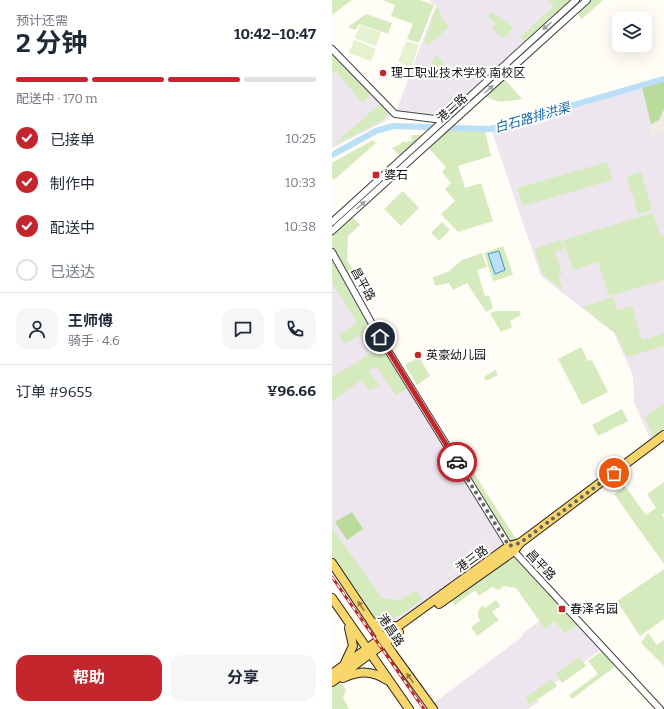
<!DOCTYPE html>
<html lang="zh">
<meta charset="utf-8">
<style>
body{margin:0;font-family:Bitter,"Noto Sans SC",serif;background:#f6f6f7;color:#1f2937;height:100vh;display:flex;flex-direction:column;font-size:15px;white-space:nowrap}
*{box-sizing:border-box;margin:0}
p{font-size:13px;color:#747a83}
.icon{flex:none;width:22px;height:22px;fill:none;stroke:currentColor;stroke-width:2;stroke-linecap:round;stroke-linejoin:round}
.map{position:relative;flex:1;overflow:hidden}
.panel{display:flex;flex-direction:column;background:#fff;width:332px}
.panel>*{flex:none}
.fabs{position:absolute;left:280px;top:12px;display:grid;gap:8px}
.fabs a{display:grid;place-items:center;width:40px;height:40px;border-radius:8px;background:#fff;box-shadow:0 4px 16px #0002;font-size:20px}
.pin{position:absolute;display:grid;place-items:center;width:34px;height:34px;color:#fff;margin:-17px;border:2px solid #fff;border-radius:50%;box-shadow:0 1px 4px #0007}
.courier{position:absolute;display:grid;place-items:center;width:40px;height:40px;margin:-20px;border:3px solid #c4262e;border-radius:50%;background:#fff;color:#222;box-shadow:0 1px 5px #0007}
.head em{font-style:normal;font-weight:700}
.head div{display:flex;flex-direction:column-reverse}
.head{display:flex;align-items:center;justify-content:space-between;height:68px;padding:0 16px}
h1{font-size:26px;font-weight:700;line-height:30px}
.bar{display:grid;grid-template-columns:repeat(4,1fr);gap:6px 4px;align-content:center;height:48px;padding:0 16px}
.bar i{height:5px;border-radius:3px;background:#e0e1e3}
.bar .active{background:#c4262e}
.bar p{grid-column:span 4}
.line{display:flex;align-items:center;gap:10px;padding:0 16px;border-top:1px solid #e0e1e3}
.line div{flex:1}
.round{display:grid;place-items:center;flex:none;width:42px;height:42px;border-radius:12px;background:#f6f6f7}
ol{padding:0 16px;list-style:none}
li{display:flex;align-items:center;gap:12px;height:44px}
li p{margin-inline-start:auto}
li .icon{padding:4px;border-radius:50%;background:#c4262e;color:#fff;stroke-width:4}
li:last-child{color:#747a83}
li i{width:22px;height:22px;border:2px solid #e0e1e3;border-radius:50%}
.cta{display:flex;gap:8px;margin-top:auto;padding:8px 16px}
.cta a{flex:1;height:46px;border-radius:12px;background:#c4262e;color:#fff;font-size:16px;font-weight:700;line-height:46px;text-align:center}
.cta a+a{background:#f6f6f7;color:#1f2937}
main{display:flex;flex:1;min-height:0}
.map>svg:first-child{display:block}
</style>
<main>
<section class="panel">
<div class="head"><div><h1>2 分钟</h1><p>预计还需</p></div><em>10:42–10:47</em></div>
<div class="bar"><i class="active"></i><i class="active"></i><i class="active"></i><i></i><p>配送中 · 170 m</p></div>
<ol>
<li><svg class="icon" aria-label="check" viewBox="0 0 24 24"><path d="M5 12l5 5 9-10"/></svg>已接单<p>10:25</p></li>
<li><svg class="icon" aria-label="check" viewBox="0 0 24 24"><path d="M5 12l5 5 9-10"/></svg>制作中<p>10:33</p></li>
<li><svg class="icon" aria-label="check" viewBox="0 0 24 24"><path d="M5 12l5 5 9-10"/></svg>配送中<p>10:38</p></li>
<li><i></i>已送达</li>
</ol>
<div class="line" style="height:72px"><a class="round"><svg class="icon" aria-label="person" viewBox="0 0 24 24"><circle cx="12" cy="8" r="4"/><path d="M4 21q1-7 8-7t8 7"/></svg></a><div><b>王师傅</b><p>骑手 · 4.6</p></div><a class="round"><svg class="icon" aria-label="chat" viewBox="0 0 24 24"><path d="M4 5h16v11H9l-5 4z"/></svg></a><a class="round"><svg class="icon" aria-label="phone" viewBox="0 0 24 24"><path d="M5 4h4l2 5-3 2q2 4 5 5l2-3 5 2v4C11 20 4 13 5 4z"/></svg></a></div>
<div class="line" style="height:52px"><div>订单 #9655</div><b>¥96.66</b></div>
<div class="cta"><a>帮助</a><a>分享</a></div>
</section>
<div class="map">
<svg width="332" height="709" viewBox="0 0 332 709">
<rect width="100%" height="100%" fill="#fffdf5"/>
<g fill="#eee6ef">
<path d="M99,0H247L114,119L63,114L104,5L98,2Z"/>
<path d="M0,49L61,113L52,122L0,148Z"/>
<path d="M332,80V434L320,443L302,402L301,376L282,333L209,276L159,129Z"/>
<path d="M0,252L177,546L50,638L0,564Z"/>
<path d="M230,604L271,648L204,697L207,702L196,709H102L99,705L191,636L190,634Z"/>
</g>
<g fill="#d5ebbd">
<path d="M0,0H20L0,15Z"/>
<path d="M50,0H88L102,5L87,43L75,39L81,24L59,16L63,5Z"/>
<path d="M217,0H246L195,45L188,37L222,6Z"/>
<path d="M250,0H271L250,19L241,9Z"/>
<path d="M105,7L107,9L110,19L117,27L96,45L92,42Z"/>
<path d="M160,12L182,28L171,38L160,29L164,24L156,17Z"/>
<path d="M34,14L60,23L56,34L27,24L24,30L16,27Z"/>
<path d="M0,51L39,95L30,103L4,71L0,74Z"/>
<path d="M104,55L112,64L89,83Z"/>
<path d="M168,74L190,99C173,102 162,105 149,91Z"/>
<path d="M48,104L58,112L50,121L0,146Z"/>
<path d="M106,129L153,131L159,156L126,166L133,188L149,183L161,221L126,232L109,214L123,201L113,189L119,183L110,172L114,167L92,143Z"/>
<path d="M79,135H93L69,157L60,148L69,144V142L80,141Z"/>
<path d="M41,140L44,143L2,180L0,178V163Z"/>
<path d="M275,162L280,180L191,206L185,188Z"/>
<path d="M309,172L320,210L306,214L295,176Z"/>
<path d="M71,191L87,208L69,226L52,209Z"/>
<path d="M15,212L28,225L16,236L15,260L23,273L16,277L0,248V227Z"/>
<path d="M321,213L328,236L332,235V280L277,296L266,262L241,270L231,240Z"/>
<path d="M110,222L118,230L107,241L99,233Z"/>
<path d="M229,240L232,249L223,252L230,274L226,276L231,290L211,275L203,249Z"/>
<path d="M171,246L181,275L161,281L152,253Z"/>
<path d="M150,253L155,267L145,270L153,296L157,295L161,308L154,312L135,283L121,290L117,283L103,286L101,277L116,272L130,260Z"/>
<path d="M0,254L49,343L37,350L28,335L12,344L6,335L25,323L0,283Z"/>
<path d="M281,297L285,310L300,306L310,340L332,333V346L295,357L283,333L250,307Z"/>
<path d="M164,311H187L189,315L178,321L180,327L169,332L158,313Z"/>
<path d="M52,346L77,388L64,395L44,366L37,371L47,385L38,391L30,380L0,401V377Z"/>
<path d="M249,347L256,361L260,360L276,392L250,405L226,359Z"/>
<path d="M87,357L98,376L85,385L73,365Z"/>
<path d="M163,370L166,375L154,381L152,377Z"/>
<path d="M332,403V431L322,439L313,418Z"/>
<path d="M290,409L296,421L266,436L260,425Z"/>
<path d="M136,464L186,542L178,544L130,468Z"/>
<path d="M332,482V513L330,515L332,518V564L282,494L293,486L314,515L324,508L315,494Z"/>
<path d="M0,528L50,598L68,600L84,590L90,599C74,611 57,629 38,614L0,559Z"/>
<path d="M181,553L248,625L232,633L223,621L213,629L184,588L172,586L166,590L160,587L147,596L143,590L123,605L118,599Z"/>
<path d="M332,569V619L308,636L285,601Z"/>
<path d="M164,600L168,606L160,612L167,620L145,636L139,627L148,621C145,615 145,610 151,605L153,608Z"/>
<path d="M316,633L325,645L332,640V666L309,643Z"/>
<path d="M271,650L285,665L240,699L237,695L266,674L256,661Z"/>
<path d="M247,657L254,666L230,683L224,674Z"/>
<path d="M220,679L225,686L198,705L193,698Z"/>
<path d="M7,680L14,690L11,697L17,709H0V685Z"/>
</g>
<g fill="#b9dc9c">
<path d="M332,81V109L327,120L319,124L310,87Z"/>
<path d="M20,512L31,529L15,540L3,522Z"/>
</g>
<g fill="#e6f2cf">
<path d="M28,25L49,33L44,46L23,38Z"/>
<path d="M22,40L44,49L39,61L17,53Z"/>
<path d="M74,41L87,45L79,67L66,62Z"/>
</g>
<path fill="#f1ede2" d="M332,112V132L320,136L317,127L329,121Z"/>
<path fill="#b9e0f7" stroke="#3f96cf" d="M167,251L173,270L163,274L156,254Z"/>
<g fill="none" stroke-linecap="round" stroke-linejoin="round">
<path stroke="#b9e0f7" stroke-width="6" d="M0,155L44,131L61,126L158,129L332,79"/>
<defs>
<g id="minor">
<path d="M0,49L63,114L111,120"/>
<path d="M0,222L244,0"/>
<path d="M0,231L255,0"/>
<path d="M0,252L44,331L177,546L328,709"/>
</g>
<g id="major">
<path d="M0,563L61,654L101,709"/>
<path d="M0,598L77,709"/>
<path d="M107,604L182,551L188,543"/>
<path d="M40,622L52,627L65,626"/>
<path d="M13,663L21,646L17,628"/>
<path d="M0,674L177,546L188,543L332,435"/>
<path d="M11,678C27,671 39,670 55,680"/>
<path d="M0,682L67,632"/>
</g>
</defs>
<use href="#minor" stroke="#444" stroke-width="8"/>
<use href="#major" stroke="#222" stroke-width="10"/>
<use href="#minor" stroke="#fff" stroke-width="6"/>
<use href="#major" stroke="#f9d66b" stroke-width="8"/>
<defs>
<path id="rail" d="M0,577L92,709"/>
</defs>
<use href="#rail" stroke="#c4262e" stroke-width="3"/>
<use href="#rail" stroke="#fff" stroke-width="1.5" stroke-dasharray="4.5" stroke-linecap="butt"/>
</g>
<defs><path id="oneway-solid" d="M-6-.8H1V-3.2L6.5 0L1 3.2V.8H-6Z"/></defs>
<g fill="#a0a0a0">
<use href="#oneway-solid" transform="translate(215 26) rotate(138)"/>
<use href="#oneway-solid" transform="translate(157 89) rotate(-42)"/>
<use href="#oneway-solid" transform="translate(29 205) rotate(-42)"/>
</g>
<g fill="#917d42">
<use href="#oneway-solid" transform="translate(29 606) rotate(-123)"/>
<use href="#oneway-solid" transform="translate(78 678) rotate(-126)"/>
</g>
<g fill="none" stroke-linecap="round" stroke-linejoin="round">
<path stroke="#646461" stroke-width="4" stroke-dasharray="0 7.2" d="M125,462L177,546L188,543L282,473"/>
<path stroke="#c4262e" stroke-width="5" d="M48,337L125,462"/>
</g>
<g fill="#c4262e" stroke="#fff" stroke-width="1.5">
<circle cx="51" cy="73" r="4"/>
<rect x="40" y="171" width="8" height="8" rx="2"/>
<circle cx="86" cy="355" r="4"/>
<rect x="226" y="605" width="8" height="8" rx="2"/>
</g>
<g text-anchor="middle" stroke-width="4" stroke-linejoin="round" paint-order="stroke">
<g font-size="12" fill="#111" stroke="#fff" text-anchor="start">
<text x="59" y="77">理工职业技术学校 南校区</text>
<text x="52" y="179">婆石</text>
<text x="94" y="359">英豪幼儿园</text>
<text x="238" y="613">春泽名园</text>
</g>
<g font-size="12" fill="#111" stroke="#fff">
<text transform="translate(120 108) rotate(-42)" y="4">港二路</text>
<text transform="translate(31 284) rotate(61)" y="4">昌平路</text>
<text transform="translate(140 559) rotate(-36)" y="4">港三路</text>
<text transform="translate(209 565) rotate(47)" y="4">昌平路</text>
<text transform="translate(59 630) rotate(56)" y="4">港昌路</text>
</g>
<g font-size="13" font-style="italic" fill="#1768a6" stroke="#fff">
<text transform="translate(200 117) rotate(-16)" y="5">白石路排洪渠</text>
</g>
</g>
</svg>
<div class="fabs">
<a><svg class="icon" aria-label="layers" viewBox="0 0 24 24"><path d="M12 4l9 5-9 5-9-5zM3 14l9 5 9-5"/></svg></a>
</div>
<div class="pin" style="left:282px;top:473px;background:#ea580c"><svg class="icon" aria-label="bag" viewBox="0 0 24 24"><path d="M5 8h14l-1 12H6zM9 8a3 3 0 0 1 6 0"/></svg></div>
<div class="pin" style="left:48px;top:337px;background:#1f2937"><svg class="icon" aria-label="home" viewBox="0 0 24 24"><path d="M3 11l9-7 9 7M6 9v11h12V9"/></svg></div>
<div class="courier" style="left:125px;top:462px"><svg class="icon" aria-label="car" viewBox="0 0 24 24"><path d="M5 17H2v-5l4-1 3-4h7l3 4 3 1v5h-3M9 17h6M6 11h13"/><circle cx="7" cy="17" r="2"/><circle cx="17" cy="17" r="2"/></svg></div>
</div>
</main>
